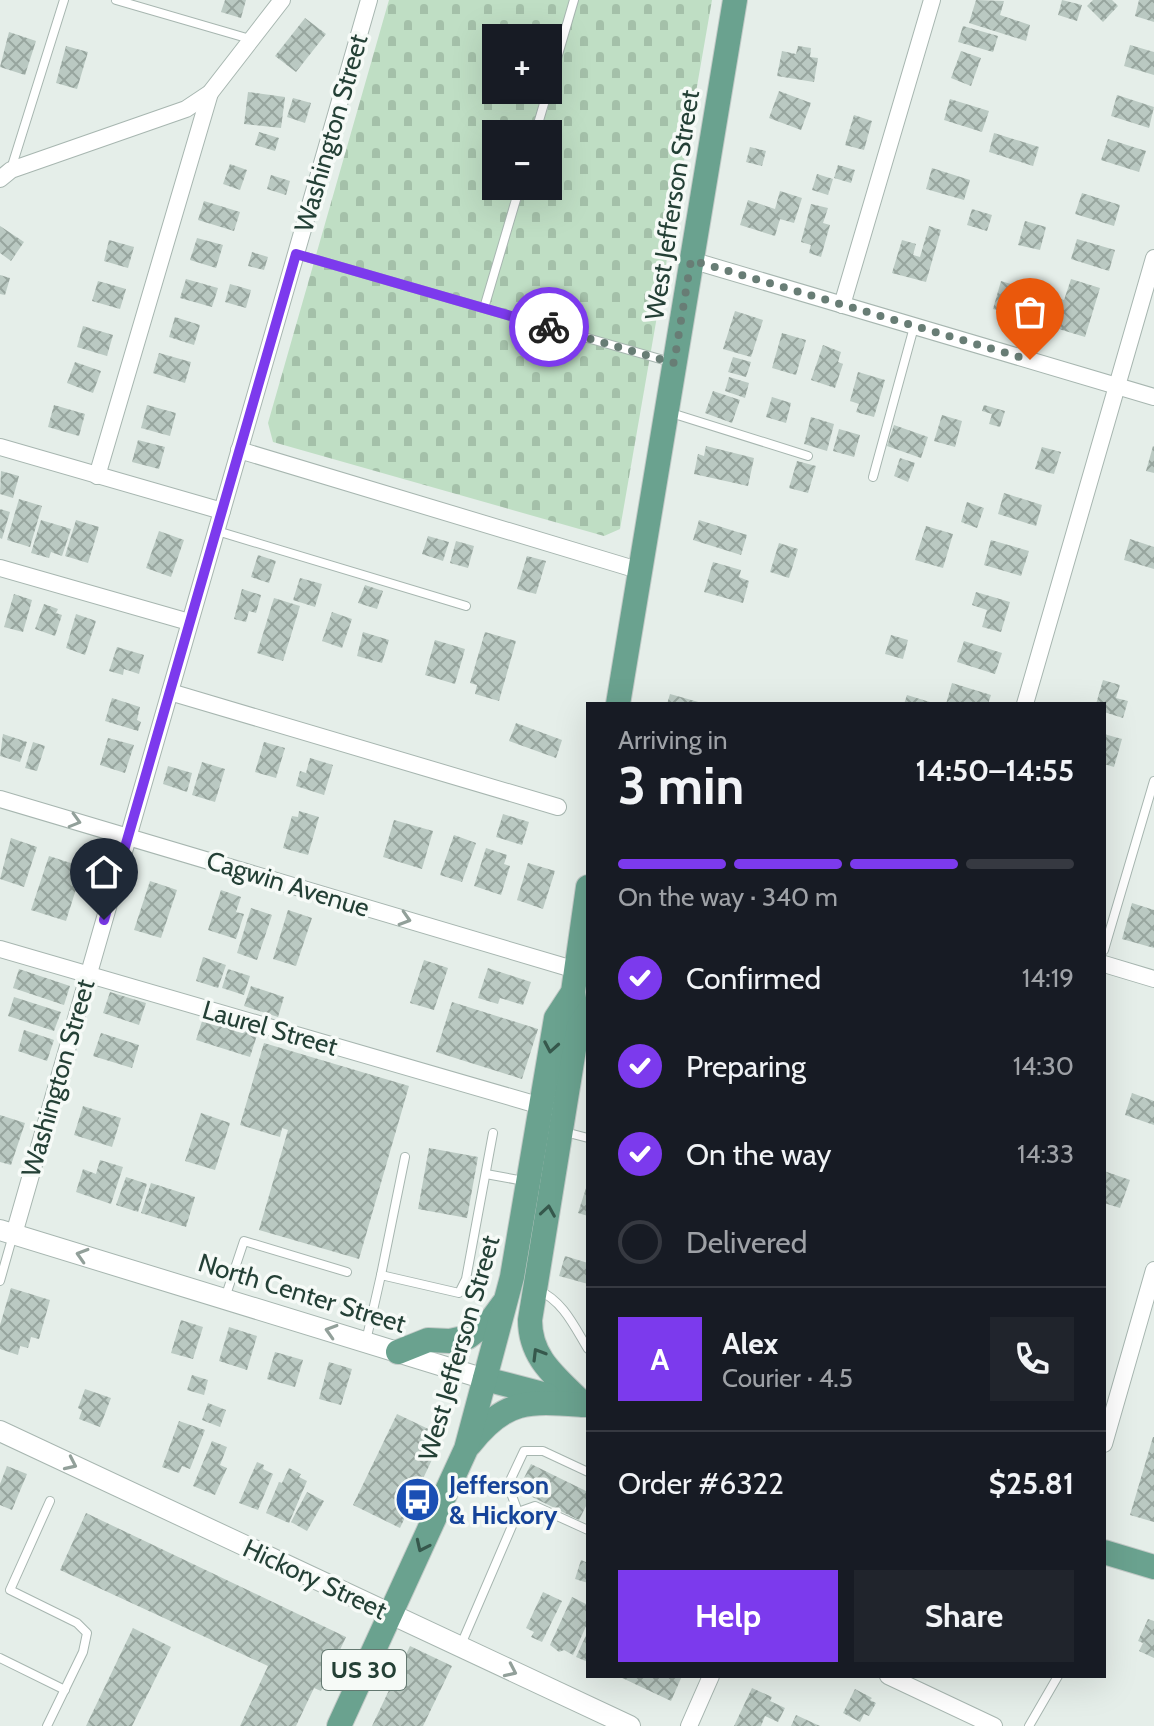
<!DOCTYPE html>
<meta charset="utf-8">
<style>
body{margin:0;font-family:Cabin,sans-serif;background:#20242c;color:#f1f3f6;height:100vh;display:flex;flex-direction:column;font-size:30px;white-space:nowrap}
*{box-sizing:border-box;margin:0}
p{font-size:26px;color:#9ea1a6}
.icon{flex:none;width:44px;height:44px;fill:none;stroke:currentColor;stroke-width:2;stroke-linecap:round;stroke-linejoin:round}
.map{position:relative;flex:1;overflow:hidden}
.side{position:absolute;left:586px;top:702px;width:520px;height:976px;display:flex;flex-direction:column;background:#171b24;border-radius:0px;box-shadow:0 8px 32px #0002}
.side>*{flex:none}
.controls{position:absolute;left:482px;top:24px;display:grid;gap:16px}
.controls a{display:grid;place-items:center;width:80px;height:80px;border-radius:0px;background:#171b24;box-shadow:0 8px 32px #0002;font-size:40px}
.pin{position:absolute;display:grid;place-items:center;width:68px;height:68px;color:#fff;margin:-82px -34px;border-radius:50% 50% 50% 0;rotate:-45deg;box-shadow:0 0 8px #0007}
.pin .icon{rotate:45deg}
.courier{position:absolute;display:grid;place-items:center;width:80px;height:80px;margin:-40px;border:6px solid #7c3aed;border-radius:50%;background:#fff;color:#222;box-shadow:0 2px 10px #0007}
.headline em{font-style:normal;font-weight:700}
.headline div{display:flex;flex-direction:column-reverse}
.headline{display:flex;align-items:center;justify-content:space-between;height:136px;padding:0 32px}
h1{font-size:52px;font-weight:700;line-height:60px}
.bar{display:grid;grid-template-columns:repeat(4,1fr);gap:12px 8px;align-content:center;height:96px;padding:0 32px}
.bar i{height:10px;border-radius:6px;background:#363941}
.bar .selected{background:#7c3aed}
.bar p{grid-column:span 4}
.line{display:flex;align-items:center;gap:20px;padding:0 32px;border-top:2px solid #363941}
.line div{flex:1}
.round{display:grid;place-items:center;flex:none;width:84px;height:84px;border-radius:0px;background:#20242c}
ol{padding:0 32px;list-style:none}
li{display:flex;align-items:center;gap:24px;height:88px}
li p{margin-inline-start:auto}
li .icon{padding:8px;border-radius:50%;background:#7c3aed;color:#fff;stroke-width:4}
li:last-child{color:#9ea1a6}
li i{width:44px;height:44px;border:4px solid #363941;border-radius:50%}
.action{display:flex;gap:16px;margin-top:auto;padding:16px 32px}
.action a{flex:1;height:92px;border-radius:0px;background:#7c3aed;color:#fff;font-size:32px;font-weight:700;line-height:92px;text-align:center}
.action a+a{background:#20242c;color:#f1f3f6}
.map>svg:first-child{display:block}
</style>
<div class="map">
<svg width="1154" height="1726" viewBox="0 0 1154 1726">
<defs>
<pattern id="cemetery-stones" width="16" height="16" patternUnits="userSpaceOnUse" patternTransform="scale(2)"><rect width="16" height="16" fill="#bfdec4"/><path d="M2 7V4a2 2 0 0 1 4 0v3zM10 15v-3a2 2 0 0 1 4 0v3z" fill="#a4c0a9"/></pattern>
<pattern id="building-cross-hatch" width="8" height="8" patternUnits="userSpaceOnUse" patternTransform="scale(2)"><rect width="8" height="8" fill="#bac9c2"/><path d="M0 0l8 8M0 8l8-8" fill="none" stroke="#97a59e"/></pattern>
</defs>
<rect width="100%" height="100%" fill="#e5eee9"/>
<path fill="url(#cemetery-stones)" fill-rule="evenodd" d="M389,0H712L620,529L604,536L273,442L268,423ZM496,38H548V90H496ZM496,134H548V186H496Z"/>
<g fill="url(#building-cross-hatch)">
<path d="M225,0H246L241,18L221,12Z"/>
<path d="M976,0L1004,1L1000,15L1030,25L1026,41L969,23Z"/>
<path d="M1062,0L1082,5L1077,21L1058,15Z"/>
<path d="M1093,0H1112L1118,6L1103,22L1087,6Z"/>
<path d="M1139,0H1154V22L1135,16Z"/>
<path d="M305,18L326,34L296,72L275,56Z"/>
<path d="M963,26L998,36L993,52L958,42Z"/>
<path d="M9,32L36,41L25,75L0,67Z"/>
<path d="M1130,45L1154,52V75L1124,66Z"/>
<path d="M66,46L88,52L77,89L56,83Z"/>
<path d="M798,46L811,48L810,57L818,58L814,82L777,76L782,51L796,54Z"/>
<path d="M961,51L981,58L971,86L951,78Z"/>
<path d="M779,91L811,103L801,130L769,118Z"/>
<path d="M248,92L285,97L281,128L244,124Z"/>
<path d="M1117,95L1154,107L1149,128L1111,116Z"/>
<path d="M293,98L311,103L305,123L287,117Z"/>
<path d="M950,99L989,111L982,132L944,120Z"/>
<path d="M854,115L872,121L864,150L845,145Z"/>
<path d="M259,132L279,138L275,151L255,145Z"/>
<path d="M994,133L1039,147L1033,166L989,152Z"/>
<path d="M1108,139L1146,151L1139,172L1101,160Z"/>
<path d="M750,147L766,151L762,166L746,162Z"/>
<path d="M230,164L247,170L240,190L223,184Z"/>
<path d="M838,165L855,170L851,183L834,178Z"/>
<path d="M932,168L970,180L964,200L926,189Z"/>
<path d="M817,174L833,179L828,195L812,190Z"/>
<path d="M271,175L290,181L286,195L267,189Z"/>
<path d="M780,191L802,198L794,223L780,219L775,236L740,225L748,200L775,209Z"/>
<path d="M1082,193L1120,205L1114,226L1075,214Z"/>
<path d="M204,201L240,212L234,231L198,220Z"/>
<path d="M811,204L828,208L823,223L830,225L821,257L809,253L811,245L801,242Z"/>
<path d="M972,209L992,215L987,231L967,225Z"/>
<path d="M1025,221L1046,227L1040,250L1018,245Z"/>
<path d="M0,226L24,242L11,261L0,253Z"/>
<path d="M929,226L941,230L926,282L892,273L902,240L916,244L913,255L920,257Z"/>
<path d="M197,238L223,245L216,268L190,260Z"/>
<path d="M1077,239L1115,250L1109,271L1071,259Z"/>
<path d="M109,240L134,247L128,268L104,261Z"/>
<path d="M252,252L268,257L264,270L248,266Z"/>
<path d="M0,275L10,278L5,295L0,294Z"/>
<path d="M186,279L218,288L212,307L180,298Z"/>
<path d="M1071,279L1100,288L1085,337L993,309L1001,281L1064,300Z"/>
<path d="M98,281L126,289L120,309L92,301Z"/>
<path d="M230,284L251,290L246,308L225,302Z"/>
<path d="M735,311L763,320L751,357L723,349Z"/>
<path d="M175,317L200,325L194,345L169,337Z"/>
<path d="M83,326L113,335L107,356L77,347Z"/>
<path d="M782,333L806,340L796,375L772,368Z"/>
<path d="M823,345L841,352L838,362L843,364L835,388L811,380Z"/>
<path d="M159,353L191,362L185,383L153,373Z"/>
<path d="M733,357L751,362L746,377L728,372Z"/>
<path d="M75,362L101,371L93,393L67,383Z"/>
<path d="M858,372L885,380L874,417L856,412L859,404L850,401Z"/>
<path d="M729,377L749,383L745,398L725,391Z"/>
<path d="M713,391L740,400L732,423L705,413Z"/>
<path d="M772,397L791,403L786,423L766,417Z"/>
<path d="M54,405L85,414L79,436L48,427Z"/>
<path d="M147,405L176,413L170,436L141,428Z"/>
<path d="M984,405L1005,411L1000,427L989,424L992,414L982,411Z"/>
<path d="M942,415L962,421L955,447L934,441Z"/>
<path d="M811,417L834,424L827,451L804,444Z"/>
<path d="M894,425L928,437L921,458L887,446Z"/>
<path d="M839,429L860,435L854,457L833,451Z"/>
<path d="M138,440L165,447L159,469L132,462Z"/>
<path d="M706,446L754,458L748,486L694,474L698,454L704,456Z"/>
<path d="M1153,446L1154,447V473L1146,471Z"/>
<path d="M1042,447L1061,452L1054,474L1035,469Z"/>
<path d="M900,458L915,463L908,482L894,476Z"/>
<path d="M797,461L816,466L808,493L789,488Z"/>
<path d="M1,471L19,476L13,498L0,494Z"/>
<path d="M1004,493L1042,505L1036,526L998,514Z"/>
<path d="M19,499L42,506L30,547L7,540Z"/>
<path d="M967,502L984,508L977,528L961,522Z"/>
<path d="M0,509L10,512L2,539L0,538Z"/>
<path d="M41,520L71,529L62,556L51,552L49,558L31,553Z"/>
<path d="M76,520L99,527L88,563L65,556Z"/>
<path d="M699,520L747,535L741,555L693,540Z"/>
<path d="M926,526L953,534L943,568L915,560Z"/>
<path d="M159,531L184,540L171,577L146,568Z"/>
<path d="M428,536L449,542L443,561L422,554Z"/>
<path d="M1130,539L1154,547V569L1124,560Z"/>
<path d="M991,540L1029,551L1021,576L984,565Z"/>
<path d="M456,541L474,546L468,568L450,563Z"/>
<path d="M779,543L798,549L789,578L770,572Z"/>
<path d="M258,555L276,561L269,583L251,577Z"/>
<path d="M527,556L546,561L536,594L517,589Z"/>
<path d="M713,562L741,570L739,577L749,581L743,603L704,592Z"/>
<path d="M300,578L322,584L315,607L293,600Z"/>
<path d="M365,585L383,591L377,609L358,603Z"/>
<path d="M242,589L261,595L256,613L249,611L246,622L234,619Z"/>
<path d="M976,592L1010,602L1001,632L982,627L987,610L972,605Z"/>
<path d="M14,594L32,600L23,632L4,627Z"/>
<path d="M274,598L300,606L283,661L257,653Z"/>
<path d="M44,604L58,609L56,613L62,615L55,636L35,629Z"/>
<path d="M332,612L352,619L342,648L322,641Z"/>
<path d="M76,614L96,621L85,655L66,648Z"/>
<path d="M363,632L389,640L382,663L357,656Z"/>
<path d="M485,632L516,641L499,701L475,694L477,685L470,683Z"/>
<path d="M891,635L908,640L903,659L885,654Z"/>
<path d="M435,640L465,649L455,684L425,675Z"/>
<path d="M964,641L1002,653L995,674L957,662Z"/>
<path d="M117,647L144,655L139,674L124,669L123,675L109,671Z"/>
<path d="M1103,680L1120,685L1116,698L1128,701L1123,718L1104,712V704H1096Z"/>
<path d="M952,683L991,695L988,704H946Z"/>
<path d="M670,694L702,703V704H667Z"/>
<path d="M907,695L933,703V704H904Z"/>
<path d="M112,698L140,707L137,720L141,722L138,731L105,721Z"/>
<path d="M516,723L562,740L556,758L509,741Z"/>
<path d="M3,734L27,742L20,762L0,756Z"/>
<path d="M1104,734L1122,739L1114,767L1104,764Z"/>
<path d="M108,738L134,745L125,773L100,765Z"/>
<path d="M33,742L45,746L37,771L25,768Z"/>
<path d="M264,742L285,748L276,778L255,772Z"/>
<path d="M310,758L333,765L324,795L296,786L300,771L306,773Z"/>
<path d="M202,762L225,769L215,802L192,795Z"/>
<path d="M168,766L192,773L187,792L163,784Z"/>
<path d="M299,811L319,817L308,855L283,848L292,816L298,817Z"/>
<path d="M503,814L529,822L522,845L496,837Z"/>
<path d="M394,820L433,831L422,869L383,857Z"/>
<path d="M454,835L476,843L462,882L440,875Z"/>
<path d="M11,838L37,847L24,887L0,879Z"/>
<path d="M486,848L507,855L504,864L510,866L501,895L474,886Z"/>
<path d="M49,856L83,867L66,921L31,910Z"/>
<path d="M528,863L555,871L543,909L517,900Z"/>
<path d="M150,881L177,890L161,938L134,930Z"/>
<path d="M221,890L241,897L236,912L244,914L236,939L208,930Z"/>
<path d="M1132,903L1154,910V948L1122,939Z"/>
<path d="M251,908L272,915L257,960L237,953Z"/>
<path d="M288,910L312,918L296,966L273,959Z"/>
<path d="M203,957L226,965L218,988L196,981Z"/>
<path d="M424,960L448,968L434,1010L410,1003Z"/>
<path d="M488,968L531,982L523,1005L500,998L498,1004L478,998Z"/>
<path d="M19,969L70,986L64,1005L13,988Z"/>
<path d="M228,969L250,976L244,995L222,988Z"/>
<path d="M251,986L284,997L278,1017L244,1006Z"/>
<path d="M110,992L146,1003L139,1025L103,1013Z"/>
<path d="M14,997L61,1012L54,1031L8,1016Z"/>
<path d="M452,1002L538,1029L522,1079L436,1052Z"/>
<path d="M203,1018L257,1035L250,1057L196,1040Z"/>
<path d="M24,1030L54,1040L47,1061L18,1051Z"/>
<path d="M101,1033L139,1045L132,1068L93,1056Z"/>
<path d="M264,1043L409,1086L359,1259L259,1230L288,1130L282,1128L280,1137L240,1125Z"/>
<path d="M1132,1093L1154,1101V1125L1125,1115Z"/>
<path d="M83,1106L121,1118L112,1147L74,1135Z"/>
<path d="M201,1113L230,1123L215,1170L185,1161Z"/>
<path d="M0,1115L25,1123L11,1165L0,1162Z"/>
<path d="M429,1148L478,1157L467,1218L418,1209Z"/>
<path d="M100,1160L123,1167L111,1204L76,1192L83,1169L96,1174Z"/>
<path d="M1104,1171L1130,1180L1120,1208L1104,1203Z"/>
<path d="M126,1177L147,1184L138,1212L116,1205Z"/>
<path d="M151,1183L195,1197L186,1227L141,1213Z"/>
<path d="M587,1185H588V1216L578,1213Z"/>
<path d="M565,1256L588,1263V1284L559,1276Z"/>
<path d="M11,1288L50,1300L39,1339L31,1337L28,1348L20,1346L18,1355L0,1349V1325Z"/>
<path d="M181,1320L203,1327L193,1359L171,1353Z"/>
<path d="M229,1327L257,1336L247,1370L219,1361Z"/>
<path d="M275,1352L303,1360L295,1387L267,1379Z"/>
<path d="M329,1362L352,1369L341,1405L319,1399Z"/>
<path d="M192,1375L208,1380L204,1395L187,1390Z"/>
<path d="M85,1389L111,1398L100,1427L79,1419L82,1410L78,1408Z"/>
<path d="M208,1403L226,1410L220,1427L202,1420Z"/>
<path d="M397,1414L443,1436L400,1528L353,1505Z"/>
<path d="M179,1421L205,1430L190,1469L182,1466L179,1473L162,1467Z"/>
<path d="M1153,1437H1154V1522L1130,1515Z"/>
<path d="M212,1441L227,1447L220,1465L227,1468L215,1495L193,1486Z"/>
<path d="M257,1462L264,1465L263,1469L273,1474L258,1510L239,1503Z"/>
<path d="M531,1464L588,1492V1502L579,1520L518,1490Z"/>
<path d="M7,1466L27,1474L12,1510L0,1505V1484Z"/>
<path d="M289,1468L301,1474L299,1477L307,1481L289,1523L266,1513L279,1482L282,1483Z"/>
<path d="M307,1492L324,1501L307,1531L291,1522Z"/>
<path d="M86,1513L346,1637L321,1691L314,1688L296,1726H240L268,1666L60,1570Z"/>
<path d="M581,1560L588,1563V1583L575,1579Z"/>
<path d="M543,1592L562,1601L542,1642L531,1637L534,1632L526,1628Z"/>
<path d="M572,1597L588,1605V1622L573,1655L564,1650L559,1652L550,1645Z"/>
<path d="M1148,1619L1154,1621V1658L1139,1651L1143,1643L1138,1641Z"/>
<path d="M133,1628L171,1647L132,1726H86Z"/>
<path d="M588,1631V1662L576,1657Z"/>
<path d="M410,1646L452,1666L423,1726H372Z"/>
<path d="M618,1676H682L671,1701Z"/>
<path d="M752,1688L772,1697L770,1701L785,1708L778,1722L765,1716L761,1726H734Z"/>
<path d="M855,1689L872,1698L870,1700L876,1703L869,1716L864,1714L860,1722L843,1713Z"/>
<path d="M796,1715L820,1726H791Z"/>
</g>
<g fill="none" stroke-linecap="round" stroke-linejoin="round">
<defs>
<g id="service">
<path d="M116,0L250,39"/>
<path d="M548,89L574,0"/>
<path d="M535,134L548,90"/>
<path d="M11,169L64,0"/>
<path d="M296,254L674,363"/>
<path d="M484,308L520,186"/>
<path d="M668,412L808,456"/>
<path d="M873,477L914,327"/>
<path d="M217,531L466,606"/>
<path d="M1104,950L1154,781"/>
<path d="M565,1132L588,1138"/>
<path d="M486,1174L524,1181"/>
<path d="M381,1275L405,1157"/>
<path d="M0,1281L13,1235"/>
<path d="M538,1290C563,1301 574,1326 588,1349"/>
<path d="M225,1298L244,1241L347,1272"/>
<path d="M366,1341L381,1275L459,1293L466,1279L493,1133"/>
<path d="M518,1512L508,1485L524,1451H543L588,1472"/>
<path d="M460,1647L518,1512L535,1506L588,1530"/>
<path d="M0,1658L65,1690"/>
<path d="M47,1726L83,1652L87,1633L77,1623L10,1590L50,1501"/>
<path d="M1029,1726L1058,1676"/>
</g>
<g id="minor">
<path d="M0,179L11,170L186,109L210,93L282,0"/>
<path d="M691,260L1154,397"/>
<path d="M842,305L932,0"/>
<path d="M0,447L222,511"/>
<path d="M239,450L641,571"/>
<path d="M97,476L210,93"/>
<path d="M0,568L189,622"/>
<path d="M170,692L558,807"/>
<path d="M1025,704L1154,258"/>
<path d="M0,799L576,970"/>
<path d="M0,949L548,1108"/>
<path d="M1104,964L1154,979"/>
<path d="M14,1234L369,0"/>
<path d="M1104,1444L1154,1270"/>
<path d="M888,1676L994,1726"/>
<path d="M689,1726L711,1676"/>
</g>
<g id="tertiary">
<path d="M0,1230L485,1379"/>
<path d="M0,1431L630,1726"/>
</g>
<g id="primary">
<path d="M618,704L735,0"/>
<path d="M573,992L578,1025L530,1320C530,1360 558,1378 584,1405"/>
<path d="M398,1352L428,1340L450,1341L468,1337L492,1319L503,1304"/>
<path d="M485,1379L547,1395"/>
<path d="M470,1444C506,1398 530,1401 584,1405"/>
<path d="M1104,1552L1154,1567"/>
<path d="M339,1726L466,1449L512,1277L556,1018L573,992L588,887"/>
</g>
</defs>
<use href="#service" stroke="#a7b6b0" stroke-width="10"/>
<use href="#minor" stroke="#a7b6b0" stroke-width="18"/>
<use href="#tertiary" stroke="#a7b6b0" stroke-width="22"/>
<use href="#primary" stroke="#c2cac7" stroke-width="26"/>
<use href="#service" stroke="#fff" stroke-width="8"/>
<use href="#minor" stroke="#fff" stroke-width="16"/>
<use href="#tertiary" stroke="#fff" stroke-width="20"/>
<use href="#primary" stroke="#6aa28f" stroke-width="24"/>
</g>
<defs><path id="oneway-chevron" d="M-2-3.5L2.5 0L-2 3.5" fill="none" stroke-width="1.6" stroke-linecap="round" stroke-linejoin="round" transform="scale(2)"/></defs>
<g stroke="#92a09a">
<use href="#oneway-chevron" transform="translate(75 821) rotate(16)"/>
<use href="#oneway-chevron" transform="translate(405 919) rotate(17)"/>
<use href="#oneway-chevron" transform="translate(82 1255) rotate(-163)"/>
<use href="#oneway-chevron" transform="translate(331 1331) rotate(-163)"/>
<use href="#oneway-chevron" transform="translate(71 1464) rotate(25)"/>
<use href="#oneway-chevron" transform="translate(511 1671) rotate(25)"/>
</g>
<g stroke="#36584c">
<use href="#oneway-chevron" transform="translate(551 1047) rotate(100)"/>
<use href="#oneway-chevron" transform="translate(548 1211) rotate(-81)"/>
<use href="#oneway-chevron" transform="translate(538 1354) rotate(-121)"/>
<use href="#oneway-chevron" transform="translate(422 1546) rotate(115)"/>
</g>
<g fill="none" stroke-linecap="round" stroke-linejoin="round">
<path stroke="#687d75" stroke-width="8" stroke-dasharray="0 14.4" d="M549,327L674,363L691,260L1030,360"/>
<path stroke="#7c3aed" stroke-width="10" d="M104,920L296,254L549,327"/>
</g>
<defs>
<symbol id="bus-disc" viewBox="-11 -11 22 22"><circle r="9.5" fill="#1a4fb4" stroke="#f6faf7"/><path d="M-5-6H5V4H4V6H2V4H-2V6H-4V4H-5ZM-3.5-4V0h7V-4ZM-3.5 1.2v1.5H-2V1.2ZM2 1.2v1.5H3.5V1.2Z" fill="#fff"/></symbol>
</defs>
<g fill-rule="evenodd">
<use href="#bus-disc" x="392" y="1474" width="51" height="51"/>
</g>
<g text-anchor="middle" stroke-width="7" stroke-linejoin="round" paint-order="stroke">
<rect fill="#f6faf7" stroke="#637870" stroke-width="2" x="322" y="1650" width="84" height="40" rx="6"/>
<g font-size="24" font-weight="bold" fill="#244036">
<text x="364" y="1678">US 30</text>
</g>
<g font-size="26" fill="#244036" stroke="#f6faf7">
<text transform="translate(331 133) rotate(-74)" y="9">Washington Street</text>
<text transform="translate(672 205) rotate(-81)" y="9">West Jefferson Street</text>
<text transform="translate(288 884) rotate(17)" y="9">Cagwin Avenue</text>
<text transform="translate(270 1028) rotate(16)" y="9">Laurel Street</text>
<text transform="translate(58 1078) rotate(-74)" y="9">Washington Street</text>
<text transform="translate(302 1293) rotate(17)" y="9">North Center Street</text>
<text transform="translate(459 1348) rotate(-74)" y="9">West Jefferson Street</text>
<text transform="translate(315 1579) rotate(25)" y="9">Hickory Street</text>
</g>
<g font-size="26" font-weight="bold" fill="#164399" stroke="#f6faf7" text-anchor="start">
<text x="449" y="1494">Jefferson<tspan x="449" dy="30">&amp; Hickory</tspan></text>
</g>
</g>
</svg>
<div class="controls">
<a>+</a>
<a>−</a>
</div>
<div class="pin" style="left:1030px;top:360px;background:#ea580c"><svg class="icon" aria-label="bag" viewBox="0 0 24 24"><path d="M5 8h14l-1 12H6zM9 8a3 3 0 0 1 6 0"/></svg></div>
<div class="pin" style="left:104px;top:920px;background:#1f2937"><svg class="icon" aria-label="home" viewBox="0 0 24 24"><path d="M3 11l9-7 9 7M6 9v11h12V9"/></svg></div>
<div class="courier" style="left:549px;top:327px"><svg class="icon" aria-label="bike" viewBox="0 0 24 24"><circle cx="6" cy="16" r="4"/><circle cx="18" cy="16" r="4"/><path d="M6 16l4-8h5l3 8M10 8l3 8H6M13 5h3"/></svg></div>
<section class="side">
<div class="headline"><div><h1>3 min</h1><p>Arriving in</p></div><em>14:50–14:55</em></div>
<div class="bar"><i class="selected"></i><i class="selected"></i><i class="selected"></i><i></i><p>On the way · 340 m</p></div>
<ol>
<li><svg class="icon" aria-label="check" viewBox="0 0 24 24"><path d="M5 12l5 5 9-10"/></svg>Confirmed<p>14:19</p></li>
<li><svg class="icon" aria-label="check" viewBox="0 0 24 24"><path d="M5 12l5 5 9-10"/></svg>Preparing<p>14:30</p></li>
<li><svg class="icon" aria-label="check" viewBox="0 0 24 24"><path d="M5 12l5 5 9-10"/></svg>On the way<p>14:33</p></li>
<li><i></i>Delivered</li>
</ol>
<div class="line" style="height:144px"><b class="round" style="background:#7c3aed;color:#fff">A</b><div><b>Alex</b><p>Courier · 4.5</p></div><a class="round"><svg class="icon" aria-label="phone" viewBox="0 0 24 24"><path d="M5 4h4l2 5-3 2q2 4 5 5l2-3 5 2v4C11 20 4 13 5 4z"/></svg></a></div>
<div class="line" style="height:104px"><div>Order #6322</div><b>$25.81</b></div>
<div class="action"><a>Help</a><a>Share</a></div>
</section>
</div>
